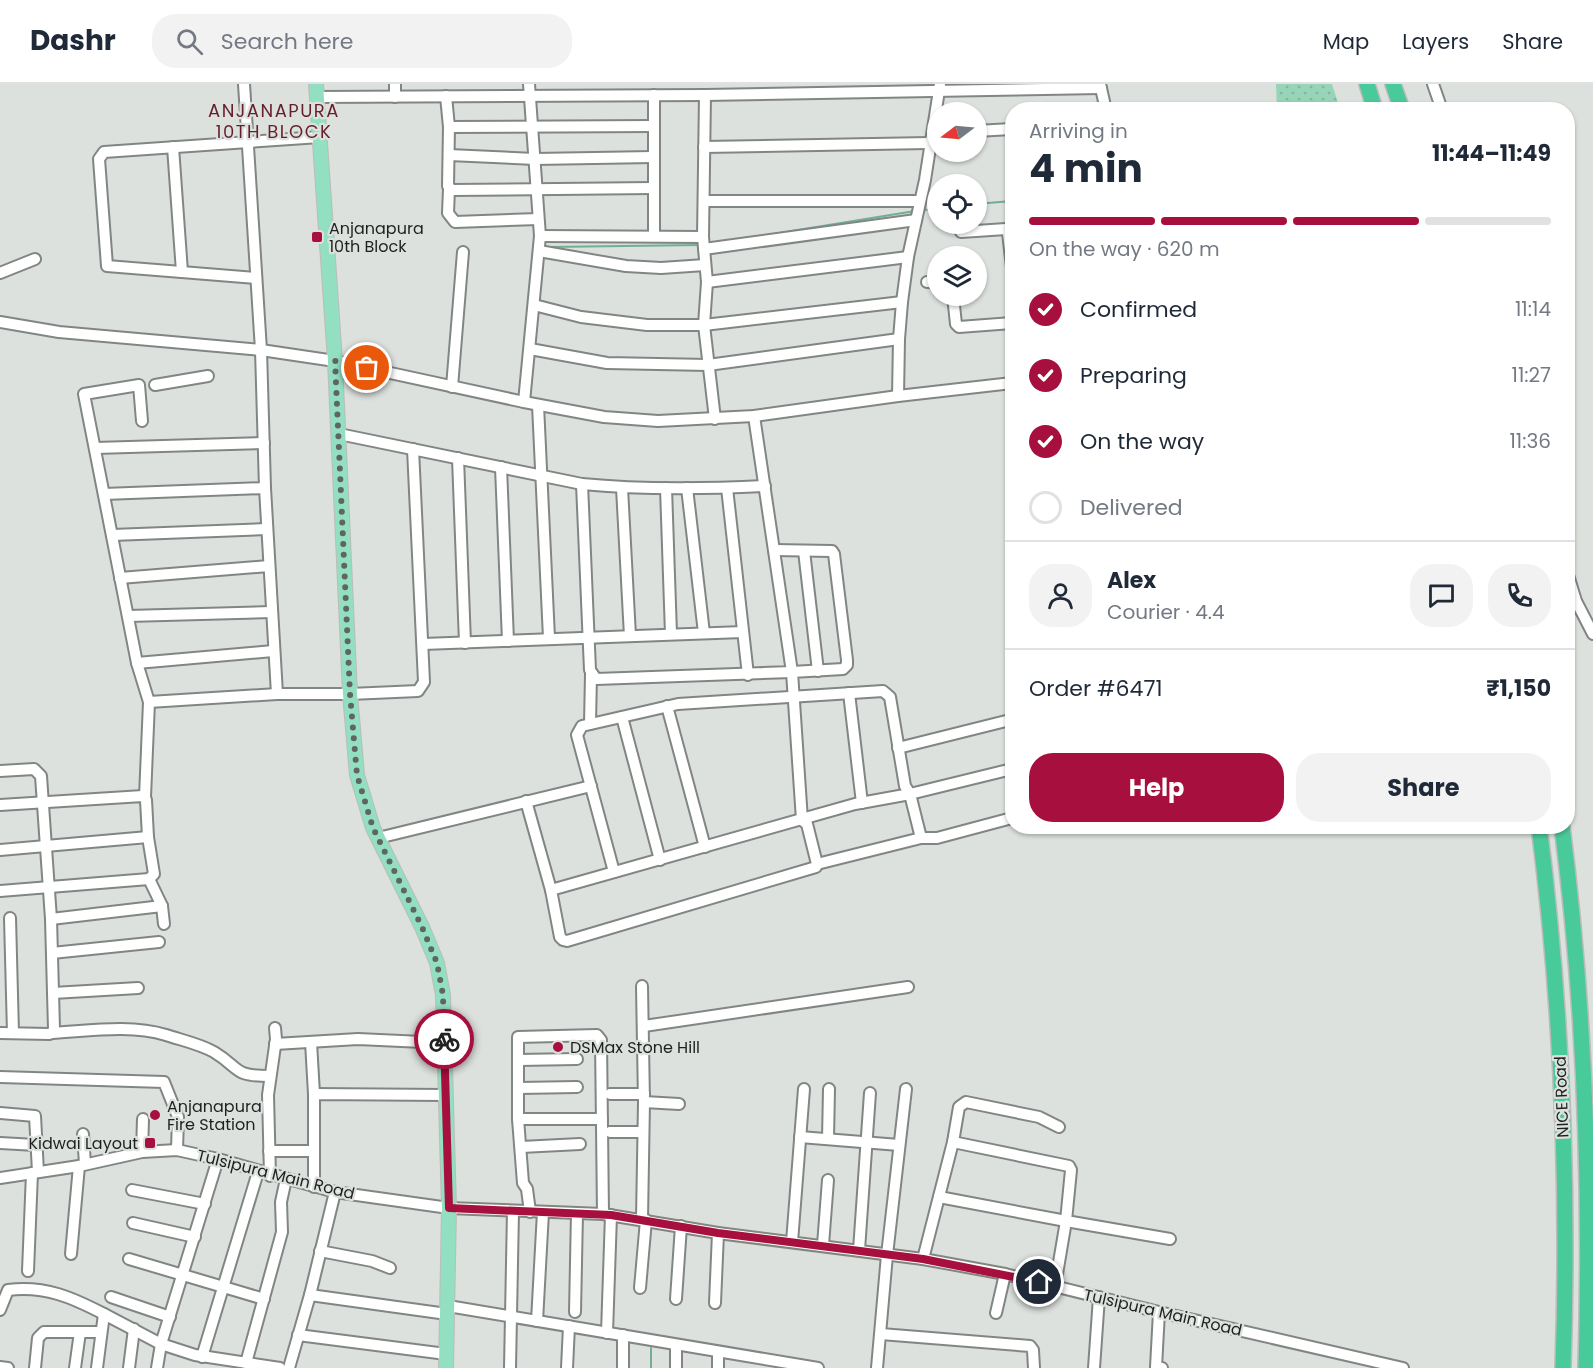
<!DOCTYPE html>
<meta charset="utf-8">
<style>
body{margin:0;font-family:Poppins,sans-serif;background:#f2f2f3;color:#1f2937;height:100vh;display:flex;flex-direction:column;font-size:22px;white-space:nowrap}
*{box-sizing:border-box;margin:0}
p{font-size:20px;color:#747a83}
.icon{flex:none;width:33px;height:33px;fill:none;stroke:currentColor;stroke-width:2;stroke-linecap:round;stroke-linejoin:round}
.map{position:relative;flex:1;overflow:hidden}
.drawer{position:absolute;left:1005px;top:18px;width:570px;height:732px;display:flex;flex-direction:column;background:#fff;border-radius:24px;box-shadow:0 2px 4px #0004}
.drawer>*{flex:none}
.needle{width:39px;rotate:254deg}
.buttons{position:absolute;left:927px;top:18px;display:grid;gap:12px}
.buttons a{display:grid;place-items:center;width:60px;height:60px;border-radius:50%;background:#fff;box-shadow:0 2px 4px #0004;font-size:30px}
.pin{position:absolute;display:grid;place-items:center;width:51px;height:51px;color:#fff;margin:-26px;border:3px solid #fff;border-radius:50%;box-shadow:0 2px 6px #0007}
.courier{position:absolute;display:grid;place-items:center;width:60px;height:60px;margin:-30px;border:4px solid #a70f3e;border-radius:50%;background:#fff;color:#222;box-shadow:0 2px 8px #0007}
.head em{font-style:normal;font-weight:700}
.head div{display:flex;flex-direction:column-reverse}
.head{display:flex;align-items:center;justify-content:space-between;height:102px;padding:0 24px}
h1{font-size:39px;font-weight:700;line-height:45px}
.bar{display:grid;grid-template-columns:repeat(4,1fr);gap:9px 6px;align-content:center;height:72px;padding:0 24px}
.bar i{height:8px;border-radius:4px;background:#e0e1e3}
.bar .current{background:#a70f3e}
.bar p{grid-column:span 4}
.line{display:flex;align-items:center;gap:15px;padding:0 24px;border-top:2px solid #e0e1e3}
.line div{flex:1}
.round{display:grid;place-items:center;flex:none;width:63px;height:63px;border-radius:24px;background:#f2f2f3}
ol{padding:0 24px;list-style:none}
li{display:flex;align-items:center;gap:18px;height:66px}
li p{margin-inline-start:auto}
li .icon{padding:6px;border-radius:50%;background:#a70f3e;color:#fff;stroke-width:4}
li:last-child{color:#747a83}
li i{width:33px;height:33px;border:3px solid #e0e1e3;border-radius:50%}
.action{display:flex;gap:12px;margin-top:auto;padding:12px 24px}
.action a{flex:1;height:69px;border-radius:24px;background:#a70f3e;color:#fff;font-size:24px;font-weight:700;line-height:69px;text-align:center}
.action a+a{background:#f2f2f3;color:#1f2937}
header{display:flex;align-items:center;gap:36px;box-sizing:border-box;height:84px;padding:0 30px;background:#fff;border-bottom:2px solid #e0e1e3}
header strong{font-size:28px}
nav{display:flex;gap:33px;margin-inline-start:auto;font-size:21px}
.search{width:420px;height:54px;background:#f2f2f3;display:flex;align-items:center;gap:15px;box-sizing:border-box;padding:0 21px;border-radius:24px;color:#747a83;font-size:22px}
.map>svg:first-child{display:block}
</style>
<header>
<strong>Dashr</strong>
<div class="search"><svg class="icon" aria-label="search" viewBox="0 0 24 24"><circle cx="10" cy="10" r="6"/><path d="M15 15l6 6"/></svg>Search here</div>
<nav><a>Map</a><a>Layers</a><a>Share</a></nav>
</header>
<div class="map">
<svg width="1593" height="1284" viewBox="0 0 1593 1284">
<defs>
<pattern id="grass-dots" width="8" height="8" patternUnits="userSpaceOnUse" patternTransform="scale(1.5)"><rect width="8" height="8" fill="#97d4b8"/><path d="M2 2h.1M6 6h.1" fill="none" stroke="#82b69e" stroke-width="1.8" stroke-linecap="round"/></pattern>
</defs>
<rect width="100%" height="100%" fill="#dce1de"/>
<path fill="url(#grass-dots)" d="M1276,0H1332L1340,25H1277Z"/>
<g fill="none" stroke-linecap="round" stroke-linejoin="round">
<g stroke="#71af94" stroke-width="2">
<path d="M976,120L1012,117"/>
<path d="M923,126L938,125"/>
<path d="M760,152L915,127"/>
<path d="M548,163L701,161"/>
<path d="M651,1284V1264"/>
</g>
<defs>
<g id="minor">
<path d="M244,0L261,266L265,404L277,610"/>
<path d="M395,0V13"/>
<path d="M1100,0L1106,26"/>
<path d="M1433,0L1442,26"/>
<path d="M705,11L703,153L707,198L704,241L715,335"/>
<path d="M446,12L449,43L448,102L452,106L654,104"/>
<path d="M317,13L705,11L1101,4"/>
<path d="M449,43L654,42"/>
<path d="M976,47L1012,45"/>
<path d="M173,63L182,188"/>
<path d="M704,63L929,59"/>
<path d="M449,71L535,75L653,73"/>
<path d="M449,105L448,129L455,138L538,135"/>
<path d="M704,117H920"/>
<path d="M961,148L1006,145L1008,149L1012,183"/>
<path d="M540,152L703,153"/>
<path d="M654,152V11"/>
<path d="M704,165L916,136"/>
<path d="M539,167L626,182L661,184L705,181"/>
<path d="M0,189L35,175"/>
<path d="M256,194L107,182L99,75L104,68L320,53"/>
<path d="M707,198L908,173"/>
<path d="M927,198H938"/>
<path d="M953,212L956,240L959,243L1012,239"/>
<path d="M534,221L581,233L647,241H704L902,218"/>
<path d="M0,238L59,248L261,266L335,277L524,318L604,333L658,337L754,332L898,312L1012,299"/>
<path d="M530,265L607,279L708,281L899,255"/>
<path d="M155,301L208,292"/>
<path d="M452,303L463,168"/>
<path d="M898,312L899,255L902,218L908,173L925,96L940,0"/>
<path d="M524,318L540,152L529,0"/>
<path d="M538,321L549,554"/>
<path d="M142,337L139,301L84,310L137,579L149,618L145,713"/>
<path d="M339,350L582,400C643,406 704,405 765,402"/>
<path d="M95,364L264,359"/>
<path d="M458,374L465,559"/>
<path d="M501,383L508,557"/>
<path d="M582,400L590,586L596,595L792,588L754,332"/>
<path d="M622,404L630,552"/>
<path d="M666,404L671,550"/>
<path d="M687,404L704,549"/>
<path d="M727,404L748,591"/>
<path d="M104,410L265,404"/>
<path d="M112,451L267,445"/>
<path d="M804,467L818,587"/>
<path d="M1568,491L1576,517L1593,550"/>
<path d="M120,494L269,482"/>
<path d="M128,532L271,528"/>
<path d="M423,560L743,548"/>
<path d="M137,579L273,567"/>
<path d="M849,609L862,719"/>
<path d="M149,618L277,610H350L418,607L424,598L413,365"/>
<path d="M667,622L705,763"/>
<path d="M622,633L660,776"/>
<path d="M590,640L591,590"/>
<path d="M898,664L1006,637"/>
<path d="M0,687L34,685L41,692L51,835L54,945L52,949L49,950L0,949"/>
<path d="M526,717L551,806L560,853L563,856L567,857L816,783L817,780L807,740L802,736L792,588L843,585L847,581V576L834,470L832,467L774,466"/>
<path d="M0,721L143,712L146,716L148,753L154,790L149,795L0,807"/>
<path d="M378,754L591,702"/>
<path d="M0,766L148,753"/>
<path d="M817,780L921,754H937L1012,734"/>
<path d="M614,788L577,651L582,642L678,620L883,607L890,613L905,702L910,710L921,754"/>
<path d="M149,795L162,822L164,840"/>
<path d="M551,806L855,720L910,710L1012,685"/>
<path d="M10,834L13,949"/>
<path d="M51,835L162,822"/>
<path d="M52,869L159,858"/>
<path d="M53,909L138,904"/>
<path d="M644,942L908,903"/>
<path d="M52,949C89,947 130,940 166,951C181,956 200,960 214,968C242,985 232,992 270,992"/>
<path d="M311,958L314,1010"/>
<path d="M275,960L358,955L444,959"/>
<path d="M518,976L577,975"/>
<path d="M0,993L164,998L178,1033L177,1066"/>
<path d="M519,1004L577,1003"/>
<path d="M610,1010H644"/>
<path d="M644,1018L679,1020"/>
<path d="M0,1029L35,1032L38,1088"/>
<path d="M518,1035H602"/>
<path d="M610,1048H643"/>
<path d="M83,1050L85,1080"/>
<path d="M800,1053L899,1061"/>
<path d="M828,1055L829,1005"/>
<path d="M953,1058L1069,1082L1071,1086L1066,1137L1170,1155"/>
<path d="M0,1059L36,1061"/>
<path d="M521,1063L580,1060"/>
<path d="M269,1067H313"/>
<path d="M142,1068L143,1035"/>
<path d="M270,1092L268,1011L276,955L275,944"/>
<path d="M0,1094L79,1082L142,1068L177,1066L218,1075L335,1108L449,1124L603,1130L718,1149L923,1175L1005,1190L1159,1228L1403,1284"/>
<path d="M314,1103V1010L445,1011"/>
<path d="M132,1106L205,1120"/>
<path d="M939,1113L1066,1137L1055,1202"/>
<path d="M530,1128L527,1105L523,1099L518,1035V953L597,951L601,956L603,1130"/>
<path d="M642,1135L644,1018L642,902"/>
<path d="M133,1139L195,1153"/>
<path d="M792,1158L804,1005"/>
<path d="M823,1161L828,1096"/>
<path d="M859,1166L870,1009"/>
<path d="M320,1167L372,1177L390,1184"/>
<path d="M71,1170L79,1082"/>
<path d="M129,1175L264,1215"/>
<path d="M923,1175L953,1058L959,1023L966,1018L1039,1033L1059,1043"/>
<path d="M28,1187L32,1089"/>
<path d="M640,1204L646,1136"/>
<path d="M310,1211L447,1230"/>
<path d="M111,1213L170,1233"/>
<path d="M676,1215L681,1142"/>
<path d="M715,1219L718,1149"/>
<path d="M448,1222L818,1284"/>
<path d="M0,1226L8,1206C45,1201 73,1214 104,1230"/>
<path d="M575,1228L577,1129"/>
<path d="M1159,1228L1156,1283L1162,1284"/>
<path d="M996,1229L1005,1190"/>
<path d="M537,1237L543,1128"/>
<path d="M607,1249L611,1131"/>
<path d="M881,1250L1030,1262L1033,1266L1034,1284"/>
<path d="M298,1251L446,1270"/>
<path d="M202,1273L258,1088"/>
<path d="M246,1279L282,1148L281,1118L286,1095"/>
<path d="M0,1283L8,1284"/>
<path d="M35,1284L38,1254L44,1248H80"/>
<path d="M75,1284L80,1248H101"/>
<path d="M97,1284L104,1230L161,1260L195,1271L280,1284"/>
<path d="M129,1284L134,1245"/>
<path d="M157,1284L161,1260L218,1075"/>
<path d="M289,1284L310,1211L335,1108"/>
<path d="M510,1284L513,1127"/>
<path d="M567,1284L569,1242"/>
<path d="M623,1284V1251"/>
<path d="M676,1284V1261"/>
<path d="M718,1284V1268"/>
<path d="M877,1284L887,1171L906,1005"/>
<path d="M1094,1284L1099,1213"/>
</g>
<path id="major" d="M316,0L335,277L350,610L357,691L373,744L422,843L437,879L443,911L449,1124L446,1284"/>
<g id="highway">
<path d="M1367,0L1375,26"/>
<path d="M1393,0L1402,26"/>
<path d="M1539,742C1562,922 1569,1103 1563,1284"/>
<path d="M1562,742C1585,922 1591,1103 1586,1284"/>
</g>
</defs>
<use href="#minor" stroke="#818683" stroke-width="14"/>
<use href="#major" stroke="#bcbcbc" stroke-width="16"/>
<use href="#highway" stroke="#bcbcbc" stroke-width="18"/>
<use href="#minor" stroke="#fff" stroke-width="10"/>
<use href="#major" stroke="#92dfc2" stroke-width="14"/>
<use href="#highway" stroke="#49ca9a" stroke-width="15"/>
</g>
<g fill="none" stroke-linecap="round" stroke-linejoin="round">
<path stroke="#606462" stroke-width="6" stroke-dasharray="0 10.8" d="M367,284L335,277L350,610L357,691L373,744L422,843L437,879L443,911L444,955"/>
<path stroke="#a70f3e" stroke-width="8" d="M444,955L449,1124L611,1131L718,1149L923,1175L1039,1198"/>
</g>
<g fill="#a70f3e" stroke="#dce1de" stroke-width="2">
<rect x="311" y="147" width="12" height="12" rx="3"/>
<circle cx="558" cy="963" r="6"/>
<circle cx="155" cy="1031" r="6"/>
<rect x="144" y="1053" width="12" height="12" rx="3"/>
</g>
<g text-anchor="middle" stroke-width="4.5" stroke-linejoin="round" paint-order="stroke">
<g font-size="16" fill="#1e201f" stroke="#dce1de" text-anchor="start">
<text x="329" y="150">Anjanapura<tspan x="329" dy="18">10th Block</tspan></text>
<text x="570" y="969">DSMax Stone Hill</text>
<text x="167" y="1028">Anjanapura<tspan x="167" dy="18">Fire Station</tspan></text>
<text x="138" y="1065" text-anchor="end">Kidwai Layout</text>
</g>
<g font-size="16" fill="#1e201f" stroke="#dce1de">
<text transform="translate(1561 1013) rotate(-92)" y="6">NICE Road</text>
<text transform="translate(276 1090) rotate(14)" y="6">Tulsipura Main Road</text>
<text transform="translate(1163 1228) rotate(13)" y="6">Tulsipura Main Road</text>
</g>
<g font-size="18" letter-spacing="1.5" fill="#651f2c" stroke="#dce1de">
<text x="274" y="33">ANJANAPURA<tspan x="274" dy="21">10TH BLOCK</tspan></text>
</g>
</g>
</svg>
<div class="buttons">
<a><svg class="needle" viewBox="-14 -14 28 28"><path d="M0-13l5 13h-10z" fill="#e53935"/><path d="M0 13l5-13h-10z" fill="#747a83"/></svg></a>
<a><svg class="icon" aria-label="locate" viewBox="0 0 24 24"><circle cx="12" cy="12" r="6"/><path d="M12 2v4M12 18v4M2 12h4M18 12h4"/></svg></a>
<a><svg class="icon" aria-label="layers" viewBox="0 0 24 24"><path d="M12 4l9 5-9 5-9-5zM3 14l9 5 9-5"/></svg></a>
</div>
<div class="pin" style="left:367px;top:284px;background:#ea580c"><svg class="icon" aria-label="bag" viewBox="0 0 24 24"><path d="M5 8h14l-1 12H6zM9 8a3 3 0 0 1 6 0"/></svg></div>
<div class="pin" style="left:1039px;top:1198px;background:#1f2937"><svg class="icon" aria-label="home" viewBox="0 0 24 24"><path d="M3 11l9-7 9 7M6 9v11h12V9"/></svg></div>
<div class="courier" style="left:444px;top:955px"><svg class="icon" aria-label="bike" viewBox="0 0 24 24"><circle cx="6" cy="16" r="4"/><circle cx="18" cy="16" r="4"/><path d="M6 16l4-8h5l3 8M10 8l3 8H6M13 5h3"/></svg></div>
<section class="drawer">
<div class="head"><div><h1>4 min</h1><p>Arriving in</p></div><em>11:44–11:49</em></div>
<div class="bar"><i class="current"></i><i class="current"></i><i class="current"></i><i></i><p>On the way · 620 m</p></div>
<ol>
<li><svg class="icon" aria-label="check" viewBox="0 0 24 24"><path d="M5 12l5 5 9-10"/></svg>Confirmed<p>11:14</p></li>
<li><svg class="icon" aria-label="check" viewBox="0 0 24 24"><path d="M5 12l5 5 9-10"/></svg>Preparing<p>11:27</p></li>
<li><svg class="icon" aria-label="check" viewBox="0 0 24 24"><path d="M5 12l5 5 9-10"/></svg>On the way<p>11:36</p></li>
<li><i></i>Delivered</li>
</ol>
<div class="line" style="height:108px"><a class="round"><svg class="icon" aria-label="person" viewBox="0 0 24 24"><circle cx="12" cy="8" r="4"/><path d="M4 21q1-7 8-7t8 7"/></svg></a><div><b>Alex</b><p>Courier · 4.4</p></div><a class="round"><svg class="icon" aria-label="chat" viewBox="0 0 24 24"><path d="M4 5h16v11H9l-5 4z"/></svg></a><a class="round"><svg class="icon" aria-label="phone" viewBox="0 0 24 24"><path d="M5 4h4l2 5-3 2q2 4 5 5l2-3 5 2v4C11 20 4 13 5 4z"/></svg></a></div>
<div class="line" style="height:78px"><div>Order #6471</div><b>₹1,150</b></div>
<div class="action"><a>Help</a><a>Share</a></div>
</section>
</div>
